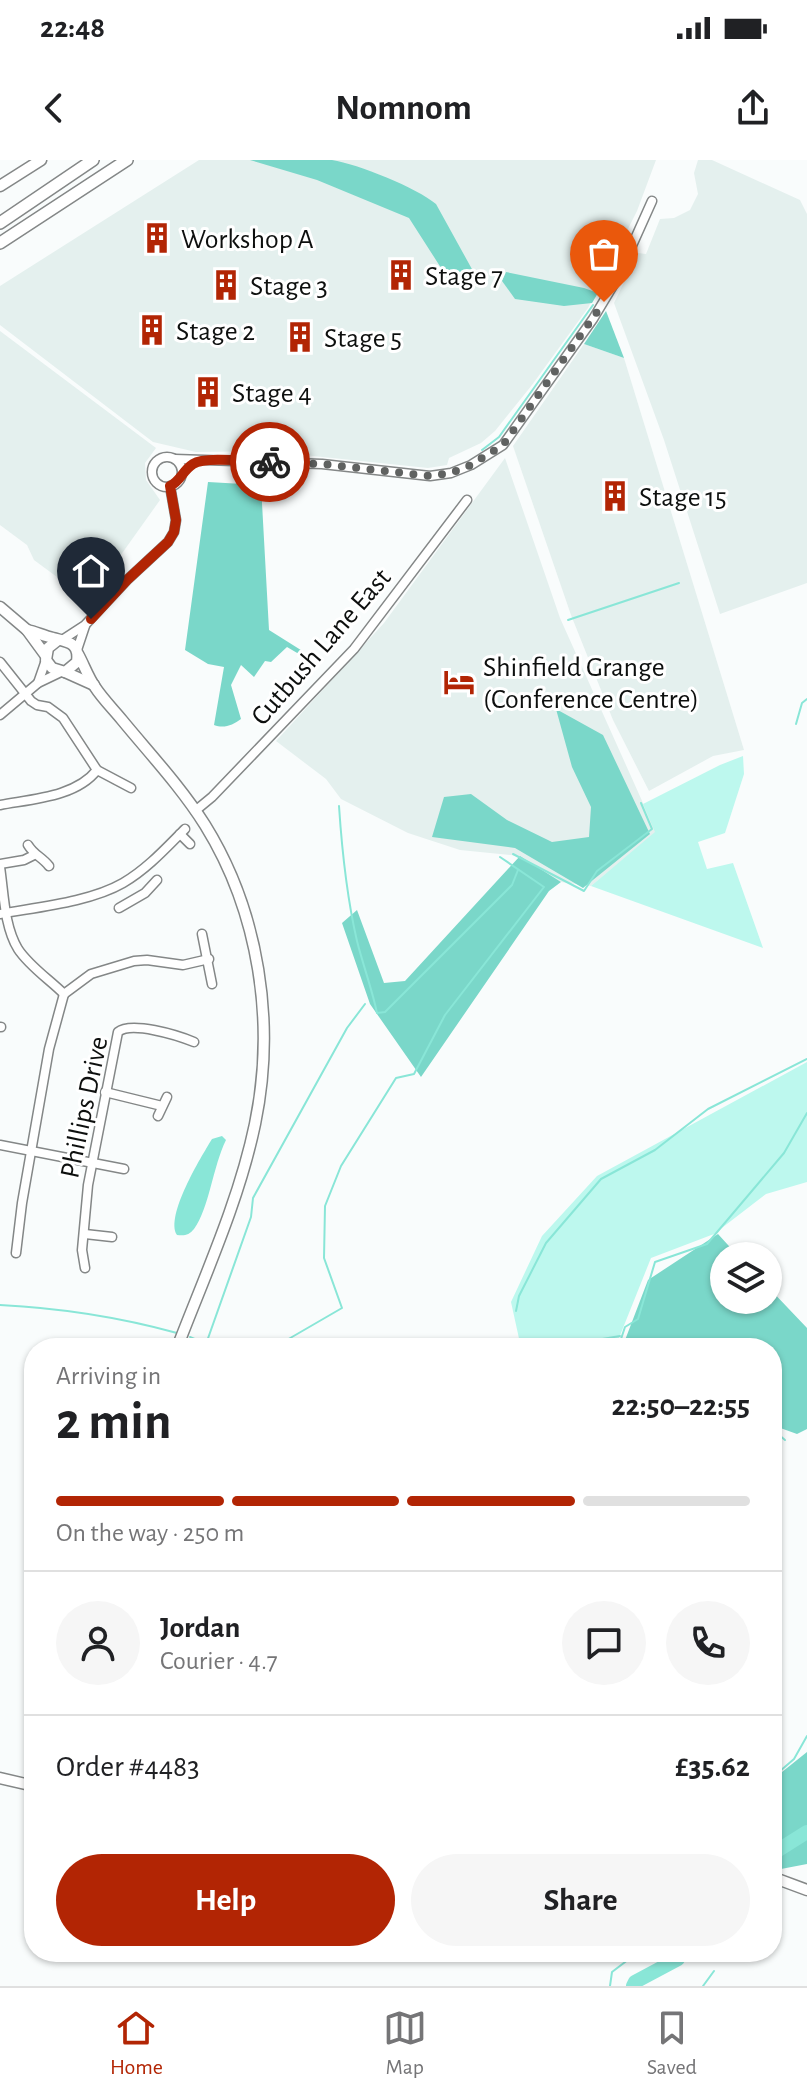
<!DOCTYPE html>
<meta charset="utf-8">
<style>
body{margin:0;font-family:"Alegreya Sans",sans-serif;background:#f6f6f6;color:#202124;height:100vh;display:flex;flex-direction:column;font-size:30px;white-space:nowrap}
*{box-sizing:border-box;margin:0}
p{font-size:26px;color:#757577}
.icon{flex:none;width:44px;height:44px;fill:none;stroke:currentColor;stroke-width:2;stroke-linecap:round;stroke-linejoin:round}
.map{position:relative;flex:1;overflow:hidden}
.sheet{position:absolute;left:24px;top:1178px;width:758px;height:624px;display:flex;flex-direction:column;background:#fff;border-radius:32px;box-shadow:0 2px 6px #0004}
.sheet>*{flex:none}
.controls{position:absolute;left:710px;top:1082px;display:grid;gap:16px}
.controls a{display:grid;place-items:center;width:72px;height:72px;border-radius:50%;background:#fff;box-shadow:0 2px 6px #0004;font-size:40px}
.pin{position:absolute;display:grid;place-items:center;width:68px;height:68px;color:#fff;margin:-82px -34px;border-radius:50% 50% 50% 0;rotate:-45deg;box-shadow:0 0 8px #0007}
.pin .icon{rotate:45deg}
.courier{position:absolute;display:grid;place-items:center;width:80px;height:80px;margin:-40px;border:6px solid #b22504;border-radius:50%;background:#fff;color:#222;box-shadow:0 2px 10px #0007}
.headline em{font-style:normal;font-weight:700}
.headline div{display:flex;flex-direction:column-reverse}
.headline{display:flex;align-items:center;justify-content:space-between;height:136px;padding:0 32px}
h1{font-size:52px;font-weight:700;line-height:60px}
.bar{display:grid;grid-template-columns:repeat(4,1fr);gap:12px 8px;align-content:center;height:96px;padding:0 32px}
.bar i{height:10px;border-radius:6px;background:#e0e0e0}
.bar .selected{background:#b22504}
.bar p{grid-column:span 4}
.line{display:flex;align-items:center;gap:20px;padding:0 32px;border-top:2px solid #e0e0e0}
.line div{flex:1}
.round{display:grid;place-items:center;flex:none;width:84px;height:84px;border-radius:42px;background:#f6f6f6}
.button{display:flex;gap:16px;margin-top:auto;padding:16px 32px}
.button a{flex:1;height:92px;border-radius:48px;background:#b22504;color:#fff;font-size:32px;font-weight:700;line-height:92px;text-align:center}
.button a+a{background:#f6f6f6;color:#202124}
.status{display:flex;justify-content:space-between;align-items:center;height:56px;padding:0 40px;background:#fff;direction:ltr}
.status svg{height:22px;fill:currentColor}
header{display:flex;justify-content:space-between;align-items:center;height:104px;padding:0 32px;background:#fff;font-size:36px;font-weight:700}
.dock{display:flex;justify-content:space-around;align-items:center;height:112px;border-top:2px solid #e0e0e0;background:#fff;font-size:22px;color:#757577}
.dock a{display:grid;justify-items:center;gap:4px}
.dock .selected{color:#b22504}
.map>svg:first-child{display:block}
</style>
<div class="status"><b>22:48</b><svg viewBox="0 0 49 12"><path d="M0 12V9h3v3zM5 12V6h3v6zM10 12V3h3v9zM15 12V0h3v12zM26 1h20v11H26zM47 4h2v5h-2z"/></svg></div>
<header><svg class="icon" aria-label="back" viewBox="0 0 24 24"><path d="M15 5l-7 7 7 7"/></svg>Nomnom<svg class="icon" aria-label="share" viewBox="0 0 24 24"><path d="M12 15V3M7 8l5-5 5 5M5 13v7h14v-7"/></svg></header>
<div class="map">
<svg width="807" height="1826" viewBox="0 0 807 1826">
<rect width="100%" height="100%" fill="#f9fcfc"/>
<g fill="#e4f0ee">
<path d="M199,0H656L637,51L588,148L532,225L495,271L481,283L449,298L447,305L428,308L265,291L196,292L153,282L0,165V126Z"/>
<path d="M698,0H712L800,40L807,54V423L720,454L664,280L614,143L638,93L646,94L660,59L674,58L690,50L698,34L694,13Z"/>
<path d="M0,171L156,288L145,303L146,320L160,340L98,427L76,431L34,400L27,385L0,365Z"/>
<path d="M584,184L624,198L744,590L713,596L649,631L613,560L571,455L513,286Z"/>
<path d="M505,298L560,458L656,672L591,726L561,722L520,696L460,690L408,673L341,639L326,619L276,581L384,463Z"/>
</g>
<g fill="#bdf8ee">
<path d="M743,596L744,614L725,673L698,682L707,709L733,703L763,788L591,726L655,672L643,644L720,605Z"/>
<path d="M807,902V1022L766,1034L714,1074L651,1098L615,1188H517L520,1183L511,1142L542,1076L597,1016Z"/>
</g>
<g fill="#7ad7c9">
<path d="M250,0C277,0 306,0 332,0C358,4 417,28 436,44L473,111L452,125L409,58L317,20Z"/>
<path d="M506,112L584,128L598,133L592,143L564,146L515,139L502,121Z"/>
<path d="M606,151L624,198L584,184Z"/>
<path d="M208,322L261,325L269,470L304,492V497L287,487L271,502L265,501L254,517L241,505L231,525L241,559C233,565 224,569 214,565L224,507L208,504L185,490Z"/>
<path d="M556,549L603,575L650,674L583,728L515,688L432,677L444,637L471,634L507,660L552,682L589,677L591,647L572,607Z"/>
<path d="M520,696L561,722L549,731L421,917L370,844L342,763L357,750L384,823L405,821Z"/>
<path d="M718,1074L738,1096H724V1140H768V1127L807,1168V1269L797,1274L772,1265V1188H622L648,1120Z"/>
<path d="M807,1592V1704L781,1709L772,1705V1620Z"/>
</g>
<path fill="#89e6d7" d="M222,976L226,980C213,1006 209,1049 194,1069C189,1075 185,1076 177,1075C165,1056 201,997 212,979Z"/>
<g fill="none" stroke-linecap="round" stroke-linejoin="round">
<g stroke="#89e6d7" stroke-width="2">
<path d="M482,290L499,277L593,145"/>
<path d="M568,460L679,423"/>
<path d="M796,564L802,543L807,539"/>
<path d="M339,646C342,691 347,738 357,781C363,805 372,829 377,853L385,852L512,725L518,710"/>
<path d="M513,694L584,731L597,711L652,669L641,643"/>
<path d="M0,1145C60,1148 119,1157 177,1173"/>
<path d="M516,1151L519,1136L546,1083L601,1019L655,990L708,949L807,899"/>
<path d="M190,1177L206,1184V1188"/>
<path d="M206,1184L251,1057L253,1038L347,868L365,844"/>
<path d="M273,1188L342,1148L324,1098L325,1046L341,1006L396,918L414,914L445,855L544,727L500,697"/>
<path d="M524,1188L526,1183L573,1184L620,1176"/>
<path d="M618,1188L625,1167L638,1159L655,1102L707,1084L784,993L807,953"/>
<path d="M772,1269L785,1280"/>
<path d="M772,1618L794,1599L807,1576"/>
<path d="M610,1826L612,1812L633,1796L634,1792"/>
<path d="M703,1826L714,1811"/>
</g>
<g stroke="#89e6d7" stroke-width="14">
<path d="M772,1694L807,1672"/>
<path d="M633,1826L635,1822L678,1799L681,1792"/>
</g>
<defs>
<g id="minor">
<circle cx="167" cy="312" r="15"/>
<path d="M175,299L322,304L430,316L451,313L471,305L503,285L593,159L617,119L652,41"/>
<path d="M62,480L85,465L127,420L168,382L174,372L176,360L170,326"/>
<path d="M77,490L85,466"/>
<path d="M0,502L31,541L37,545L48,547L63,558L97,610L131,628"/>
<path d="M38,523L46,500"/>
<path d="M0,555L38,523L61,512"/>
<path d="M0,645C32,639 76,637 97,610"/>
<path d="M195,651L212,637L354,489L467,340"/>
<path d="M180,674L190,684"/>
<path d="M28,685C34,695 42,697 49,706"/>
<path d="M0,704L24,700L34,695"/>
<path d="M0,707C4,733 4,766 18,789C30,807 49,819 64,834"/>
<path d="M119,748L145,733L157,720"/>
<path d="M0,754C38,747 90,742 123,723C147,709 166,688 185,669"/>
<path d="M202,774L212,824"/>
<path d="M64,834L91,814L134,801L147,800L183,805L209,799"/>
<path d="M0,867H1"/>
<path d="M105,932L162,946"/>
<path d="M158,956L167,937"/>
<path d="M0,985L124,1009"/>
<path d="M85,1074L112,1077"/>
<path d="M16,1093L22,1043L49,889L64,834"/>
<path d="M85,1108L82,1090L88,1025L118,872C131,861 177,875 194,882"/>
<path d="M30,1625L34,1609"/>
</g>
<g id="major">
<path d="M0,26L41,0"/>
<path d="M0,447L27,470L46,496"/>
<path d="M27,470C36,472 44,476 53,478C67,482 80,482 77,502L65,512L52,508L46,500L48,488L58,480"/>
<path d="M78,494C84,505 88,517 95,527C102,538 113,549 122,560C150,594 181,627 205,665C259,752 276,863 255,964C239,1041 205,1115 177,1188"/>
<path d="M65,512L94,525"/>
<path d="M0,1618L34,1626"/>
<path d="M772,1717L807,1730"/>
</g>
<g id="highway">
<path d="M0,63L93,0"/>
<path d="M0,83L127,0"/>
</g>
</defs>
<use href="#minor" stroke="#848787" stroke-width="11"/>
<use href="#major" stroke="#848787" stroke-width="13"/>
<use href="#highway" stroke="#848787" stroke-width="14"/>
<use href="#minor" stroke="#fff" stroke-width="8"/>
<use href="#major" stroke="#fff" stroke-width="10"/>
<use href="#highway" stroke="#fff" stroke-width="11"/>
</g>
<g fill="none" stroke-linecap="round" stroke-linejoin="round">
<path stroke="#606261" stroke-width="8" stroke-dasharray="0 14.4" d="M270,302L322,304L430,316L451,313L471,305L503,285L604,142"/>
<path stroke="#b22504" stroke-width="10" d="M91,459L127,420L168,382L174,372L176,360L170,326C181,321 182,311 193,304C206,296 252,302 270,302"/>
</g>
<defs>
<symbol id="building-bare" viewBox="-9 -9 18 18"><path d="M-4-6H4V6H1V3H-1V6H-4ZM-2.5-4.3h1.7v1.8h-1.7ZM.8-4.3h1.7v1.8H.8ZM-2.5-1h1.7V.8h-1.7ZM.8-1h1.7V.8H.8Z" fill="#b22504" stroke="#fff" stroke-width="2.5" paint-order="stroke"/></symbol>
<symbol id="hotel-bare" viewBox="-9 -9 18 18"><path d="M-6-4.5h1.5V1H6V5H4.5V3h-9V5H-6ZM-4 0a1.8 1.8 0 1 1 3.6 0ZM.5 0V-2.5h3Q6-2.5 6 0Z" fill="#b22504" stroke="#fff" stroke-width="2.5" paint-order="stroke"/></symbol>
</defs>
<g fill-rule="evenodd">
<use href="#building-bare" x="135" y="56" width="44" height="44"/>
<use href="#building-bare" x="379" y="93" width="44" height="44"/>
<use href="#building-bare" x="204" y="103" width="44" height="44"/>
<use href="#building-bare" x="130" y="148" width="44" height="44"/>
<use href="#building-bare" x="278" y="155" width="44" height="44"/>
<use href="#building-bare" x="186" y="210" width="44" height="44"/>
<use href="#building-bare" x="593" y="314" width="44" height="44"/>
<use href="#hotel-bare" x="437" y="500" width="44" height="44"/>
</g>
<g text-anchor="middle" stroke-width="6" stroke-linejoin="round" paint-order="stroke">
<g font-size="28" fill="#0d0f0e" stroke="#fff" text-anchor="start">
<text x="181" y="88">Workshop A</text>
<text x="425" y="125">Stage 7</text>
<text x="250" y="135">Stage 3</text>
<text x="176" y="180">Stage 2</text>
<text x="324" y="187">Stage 5</text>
<text x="232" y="242">Stage 4</text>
<text x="639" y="346">Stage 15</text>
<text x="483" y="516">Shinfield Grange<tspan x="483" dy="32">(Conference Centre)</tspan></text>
</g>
<g font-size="28" fill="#0d0f0e" stroke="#fff">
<text transform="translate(320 486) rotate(-49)" y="10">Cutbush Lane East</text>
<text transform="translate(83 947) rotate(-78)" y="10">Phillips Drive</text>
</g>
</g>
</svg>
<div class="controls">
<a><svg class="icon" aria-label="layers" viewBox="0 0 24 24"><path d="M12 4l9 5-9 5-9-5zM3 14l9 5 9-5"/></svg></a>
</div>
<div class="pin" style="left:604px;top:142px;background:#ea580c"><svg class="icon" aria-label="bag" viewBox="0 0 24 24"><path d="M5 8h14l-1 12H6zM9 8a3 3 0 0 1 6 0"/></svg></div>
<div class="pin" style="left:91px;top:459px;background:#1f2937"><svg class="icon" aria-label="home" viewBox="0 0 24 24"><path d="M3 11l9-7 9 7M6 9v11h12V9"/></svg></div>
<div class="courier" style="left:270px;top:302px"><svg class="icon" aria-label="bike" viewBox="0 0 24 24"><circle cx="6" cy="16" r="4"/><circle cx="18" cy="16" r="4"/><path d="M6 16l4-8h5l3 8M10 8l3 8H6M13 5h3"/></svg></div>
<section class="sheet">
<div class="headline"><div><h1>2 min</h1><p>Arriving in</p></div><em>22:50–22:55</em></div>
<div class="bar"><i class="selected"></i><i class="selected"></i><i class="selected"></i><i></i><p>On the way · 250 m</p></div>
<div class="line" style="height:144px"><a class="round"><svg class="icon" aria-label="person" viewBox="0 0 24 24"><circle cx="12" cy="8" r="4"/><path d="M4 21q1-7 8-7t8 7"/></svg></a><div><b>Jordan</b><p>Courier · 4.7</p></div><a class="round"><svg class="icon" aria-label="chat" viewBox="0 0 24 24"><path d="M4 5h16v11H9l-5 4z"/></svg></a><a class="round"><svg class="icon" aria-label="phone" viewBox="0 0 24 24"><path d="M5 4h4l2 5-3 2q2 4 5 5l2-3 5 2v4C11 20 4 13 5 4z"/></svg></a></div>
<div class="line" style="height:104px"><div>Order #4483</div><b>£35.62</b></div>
<div class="button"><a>Help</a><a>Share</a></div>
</section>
</div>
<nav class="dock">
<a class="selected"><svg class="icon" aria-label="home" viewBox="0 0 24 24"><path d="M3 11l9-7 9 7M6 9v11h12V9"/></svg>Home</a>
<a><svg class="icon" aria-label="map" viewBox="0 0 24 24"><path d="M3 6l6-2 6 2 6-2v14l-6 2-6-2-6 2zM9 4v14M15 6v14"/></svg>Map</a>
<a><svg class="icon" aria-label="saved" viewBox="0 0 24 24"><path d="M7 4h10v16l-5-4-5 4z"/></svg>Saved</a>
</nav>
